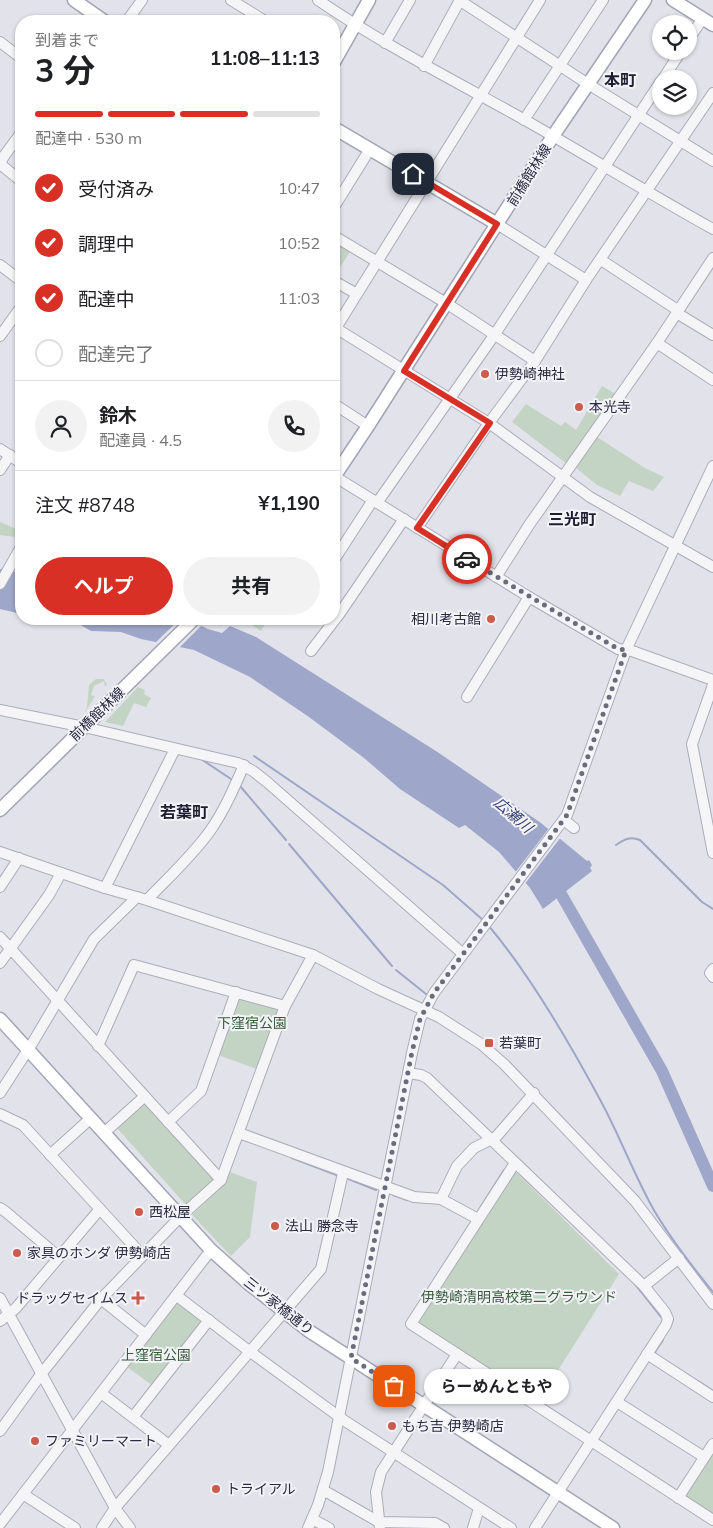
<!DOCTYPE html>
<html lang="ja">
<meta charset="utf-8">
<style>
body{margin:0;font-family:Mulish,"Noto Sans JP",sans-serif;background:#f2f2f2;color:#202124;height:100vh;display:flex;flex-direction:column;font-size:19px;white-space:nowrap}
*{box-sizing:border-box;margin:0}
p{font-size:16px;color:#757577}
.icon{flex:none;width:28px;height:28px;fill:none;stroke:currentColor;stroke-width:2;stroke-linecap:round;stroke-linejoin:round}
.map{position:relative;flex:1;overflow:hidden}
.panel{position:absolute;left:15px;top:15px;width:325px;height:610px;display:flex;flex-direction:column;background:#fff;border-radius:20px;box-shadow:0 1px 4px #0004}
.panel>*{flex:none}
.tools{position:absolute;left:652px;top:15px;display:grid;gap:10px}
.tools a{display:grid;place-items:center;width:45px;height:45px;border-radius:50%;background:#fff;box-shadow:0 1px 4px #0004;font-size:25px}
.pin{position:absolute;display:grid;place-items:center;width:42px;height:42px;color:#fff;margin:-21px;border-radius:10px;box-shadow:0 2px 8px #0006}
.courier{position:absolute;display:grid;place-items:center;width:50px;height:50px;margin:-25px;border:4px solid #d93025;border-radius:50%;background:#fff;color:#222;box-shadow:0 1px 6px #0007}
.bubble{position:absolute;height:35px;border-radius:18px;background:#fff;box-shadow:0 1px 4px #0004;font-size:16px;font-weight:700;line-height:35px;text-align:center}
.overview em{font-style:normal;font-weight:700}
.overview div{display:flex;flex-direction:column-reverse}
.overview{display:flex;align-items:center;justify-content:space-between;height:85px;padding:0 20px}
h1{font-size:32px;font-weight:700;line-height:38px}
.bar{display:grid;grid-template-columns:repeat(4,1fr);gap:8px 5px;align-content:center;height:60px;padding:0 20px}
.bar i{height:6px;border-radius:4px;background:#e0e0e0}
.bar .on{background:#d93025}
.bar p{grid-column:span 4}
.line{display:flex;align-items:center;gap:12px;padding:0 20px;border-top:1px solid #e0e0e0}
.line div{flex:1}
.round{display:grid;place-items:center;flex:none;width:52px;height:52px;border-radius:26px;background:#f2f2f2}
ol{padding:0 20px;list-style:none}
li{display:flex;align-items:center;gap:15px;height:55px}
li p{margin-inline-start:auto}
li .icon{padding:5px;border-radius:50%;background:#d93025;color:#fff;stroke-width:4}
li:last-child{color:#757577}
li i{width:28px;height:28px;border:2px solid #e0e0e0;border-radius:50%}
.action{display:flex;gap:10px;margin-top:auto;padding:10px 20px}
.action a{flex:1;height:58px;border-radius:30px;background:#d93025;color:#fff;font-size:20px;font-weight:700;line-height:58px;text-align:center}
.action a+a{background:#f2f2f2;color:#202124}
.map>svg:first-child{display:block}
</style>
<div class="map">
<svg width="713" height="1528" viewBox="0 0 713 1528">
<rect width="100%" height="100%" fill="#e2e3ea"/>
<g fill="#c3d4c4">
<path d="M334,239L351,250L334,277Z"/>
<path d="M602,386L616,394L567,464L512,422L526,404L561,426L565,422L576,430Z"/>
<path d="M597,437L645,468L664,477L653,491L629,481L620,496L597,485L575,467Z"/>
<path d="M0,522L21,531V538L0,535Z"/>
<path d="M241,619H268L261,631Z"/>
<path d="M96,679H104L107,685L105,686L104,681L94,686L91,695L95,696L84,714L87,707L89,685Z"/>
<path d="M138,687L145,690L144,694L151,698L146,707L134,703L123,726L105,722Z"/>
<path d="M241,996L278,1006L280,1010L257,1069L221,1056L219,1053L238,999Z"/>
<path d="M144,1102L216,1178L186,1205L116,1127Z"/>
<path d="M230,1172L257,1182L250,1237L231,1256L192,1215L226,1183Z"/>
<path d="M513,1172H516L619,1274L538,1402L417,1324Z"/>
<path d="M176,1302H179L202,1318L203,1323L153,1386L126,1366Z"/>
<path d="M713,1451V1516L684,1495Z"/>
</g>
<g fill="#9ea7c9">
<path d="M0,569L21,573V614L0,609Z"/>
<path d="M54,619H187L208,629L222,633L230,626L256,637L439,753L541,823L587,861L589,860L592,865L590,868L592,871L543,909L530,888L499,852L465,825L459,828L400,789L364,758L309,717L250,677L194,650L141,639L121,632L91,631L79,624Z"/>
</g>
<g fill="#e2e3ea">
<path d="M180,619H192L203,624L178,649L154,644Z"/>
<path d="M550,827L561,837L524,885L514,874Z"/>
</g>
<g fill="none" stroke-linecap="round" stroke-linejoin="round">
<g stroke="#9ea7c9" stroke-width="2">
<path d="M254,756L443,885L483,920"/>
<path d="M201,759L231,779"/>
<path d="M240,786L286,840"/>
<path d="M289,844L392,966"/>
<path d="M616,845C625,839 630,836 640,840L702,902L713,909"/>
<path d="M488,925C532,977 572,1047 604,1107C620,1138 633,1171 650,1203C666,1233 691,1265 713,1292"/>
<path d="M396,970L426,994"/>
<path d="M292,1158L339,1176"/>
<path d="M346,1178L376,1190"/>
<path d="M393,1195L407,1200"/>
<path d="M480,1208L504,1170"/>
<path d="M634,1283L661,1317"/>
<path d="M656,1355L655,1352L663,1340"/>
<path d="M698,1381L713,1391"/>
</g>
<path stroke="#9ea7c9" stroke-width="12" d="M553,880L662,1071L713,1186"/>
<defs>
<g id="minor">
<path d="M231,0L265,21"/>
<path d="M318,0C384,45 455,81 525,120C588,156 650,194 713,229"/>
<path d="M459,0L588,84L713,161"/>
<path d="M127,21L142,0"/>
<path d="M689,39L703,18"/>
<path d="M0,42L21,58"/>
<path d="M385,43L410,0"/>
<path d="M424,66L460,0"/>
<path d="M663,79L681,51"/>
<path d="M524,120L603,0"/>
<path d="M0,164L4,156L21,133"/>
<path d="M0,164L21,181"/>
<path d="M334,207L370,149"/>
<path d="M497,224L586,280"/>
<path d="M334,236L446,303L535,361"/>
<path d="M601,260L676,309L680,315L713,335"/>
<path d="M0,265L21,281"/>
<path d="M334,281L357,294"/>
<path d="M334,327L489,423L590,497L713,567"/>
<path d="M334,331L540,0"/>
<path d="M0,336L21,307"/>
<path d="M657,343L713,380"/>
<path d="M334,404L368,426"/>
<path d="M0,449L21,463"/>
<path d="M0,470L10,455"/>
<path d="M334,476L529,597L618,649L632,651L713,680"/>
<path d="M377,503L495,334L661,81"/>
<path d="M417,528L489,423L535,361L586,280L713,93"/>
<path d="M334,560L373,500"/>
<path d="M496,577L529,525L657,343L713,258"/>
<path d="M0,584L21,547"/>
<path d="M311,651L340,613L404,519"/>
<path d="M713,685L692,744L713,853"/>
<path d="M467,697L529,597"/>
<path d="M0,710L84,727L238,763L253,771L267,782L462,953"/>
<path d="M564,820L574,828"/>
<path d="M0,852L105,888L147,900L313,955L378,989L439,1017L481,1044L504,1064L635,1201L713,1304"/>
<path d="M0,887L19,858"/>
<path d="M105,888L175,749"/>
<path d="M147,900C169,877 192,856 210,831C224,811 234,788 244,765"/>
<path d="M0,937L221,1180"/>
<path d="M0,963L49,895L61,873"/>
<path d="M713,969L710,973L713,977"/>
<path d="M98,1046L134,965L285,1006"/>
<path d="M408,1073L421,1075L427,1078L644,1286L665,1312L668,1319L666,1325L535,1528"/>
<path d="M0,1093L33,1042L94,939L137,897"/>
<path d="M0,1114L23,1125L142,1255"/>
<path d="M168,1122L201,1091L236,992"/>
<path d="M104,1133L144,1097"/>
<path d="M239,1133L414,1197L441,1199L478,1219"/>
<path d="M50,1155L90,1119"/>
<path d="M515,1163L411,1324L713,1520"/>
<path d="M441,1199L457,1166L474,1148L496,1137L534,1093"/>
<path d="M0,1208L6,1212L59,1257"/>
<path d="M644,1286L679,1258"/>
<path d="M177,1296L249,1351L345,1421L511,1528"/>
<path d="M0,1298L115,1508L130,1528"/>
<path d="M101,1299L146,1335"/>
<path d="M0,1321L16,1308L100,1209"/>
<path d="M647,1354L713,1397"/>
<path d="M101,1393L169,1445"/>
<path d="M617,1402L704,1457"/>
<path d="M133,1417L209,1320"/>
<path d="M0,1431L42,1373L101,1299L181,1216L221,1180L285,1006L313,955"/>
<path d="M323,1490L379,1522L435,1523L444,1528"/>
<path d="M23,1494L75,1528"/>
<path d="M678,1498L713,1444"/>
<path d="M312,1519L329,1528"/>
<path d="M0,1524L211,1250"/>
<path d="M102,1528L115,1508L321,1269L343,1173"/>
<path d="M308,1528L318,1505L328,1472L412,1053L420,1019L434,993L567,815L626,650L713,466"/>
<path d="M380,1528L376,1492L381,1472L457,1354"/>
<path d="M473,1528L479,1508"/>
</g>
<g id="major">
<path d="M74,0L104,21"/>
<path d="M673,0L713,25"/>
<path d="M334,62L369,0"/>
<path d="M334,128L497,224"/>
<path d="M334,477L368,426L553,136L645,0"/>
<path d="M0,810L194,619"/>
<path d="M0,1019L211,1250L248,1283L309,1331L613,1528"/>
</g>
</defs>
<use href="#minor" stroke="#abacb8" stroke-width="12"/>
<use href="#major" stroke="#a1a4b5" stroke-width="15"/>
<use href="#minor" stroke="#f5f5f8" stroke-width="10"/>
<use href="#major" stroke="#fff" stroke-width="12"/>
</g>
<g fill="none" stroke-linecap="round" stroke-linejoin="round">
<path stroke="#6a6c7d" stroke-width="5" stroke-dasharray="0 9" d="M394,1386L351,1358L412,1052L420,1019L434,993L567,815L626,650L618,649L603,640L467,559"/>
<path stroke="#d93025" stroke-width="6" d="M413,174L497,224L404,371L490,423L417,528L467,559"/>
</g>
<g fill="#cb5b4b" stroke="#f2f2f7" stroke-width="2">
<circle cx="485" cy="374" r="5"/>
<circle cx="579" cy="407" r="5"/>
<circle cx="491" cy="619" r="5"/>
<rect x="484" y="1038" width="10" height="10" rx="2.5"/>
<circle cx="139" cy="1212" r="5"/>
<circle cx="275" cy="1226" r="5"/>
<circle cx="17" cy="1253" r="5"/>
<path d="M135.5 1290.5h5v5h5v5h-5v5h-5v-5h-5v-5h5z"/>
<circle cx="392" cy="1426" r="5"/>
<circle cx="35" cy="1441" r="5"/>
<circle cx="216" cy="1489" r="5"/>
</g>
<g text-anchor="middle" stroke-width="4" stroke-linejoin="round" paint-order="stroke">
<g font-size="14" fill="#2a2c42" stroke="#f2f2f7">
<text transform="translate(529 175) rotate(-58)" y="5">前橋館林線</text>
<text transform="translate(97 714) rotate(-44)" y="5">前橋館林線</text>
<text transform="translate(279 1306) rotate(38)" y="5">三ツ家橋通り</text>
</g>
<g font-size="14" fill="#2a2c42" stroke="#f2f2f7" text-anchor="start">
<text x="495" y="379">伊勢崎神社</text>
<text x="589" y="412">本光寺</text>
<text x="481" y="624" text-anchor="end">相川考古館</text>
<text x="499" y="1048">若葉町</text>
<text x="149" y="1217">西松屋</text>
<text x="285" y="1231">法山 勝念寺</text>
<text x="27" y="1258">家具のホンダ 伊勢崎店</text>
<text x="128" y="1303" text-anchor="end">ドラッグセイムス</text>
<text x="402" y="1431">もち吉 伊勢崎店</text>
<text x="45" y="1446">ファミリーマート</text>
<text x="226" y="1494">トライアル</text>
</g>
<g font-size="14" fill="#385d3b" stroke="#f2f2f7">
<text x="252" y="1028">下窪宿公園</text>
<text x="519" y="1302">伊勢崎清明高校第二グラウンド</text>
<text x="156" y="1360">上窪宿公園</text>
</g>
<g font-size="15" font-style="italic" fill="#354075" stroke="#f2f2f7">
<text transform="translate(513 815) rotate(41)" y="5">広瀬川</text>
</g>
<g font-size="16" font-weight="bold" fill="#1c1e32" stroke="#f2f2f7">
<text x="620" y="86">本町</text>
<text x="572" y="525">三光町</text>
<text x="184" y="818">若葉町</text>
</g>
</g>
</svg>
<div class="tools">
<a><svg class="icon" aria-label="locate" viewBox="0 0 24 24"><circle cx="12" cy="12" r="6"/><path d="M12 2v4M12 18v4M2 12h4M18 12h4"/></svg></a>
<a><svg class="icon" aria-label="layers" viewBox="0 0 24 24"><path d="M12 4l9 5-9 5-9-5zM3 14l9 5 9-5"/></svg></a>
</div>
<div class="pin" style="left:394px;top:1386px;background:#ea580c"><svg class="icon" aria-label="bag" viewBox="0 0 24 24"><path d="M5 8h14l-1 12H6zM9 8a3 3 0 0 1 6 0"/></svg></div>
<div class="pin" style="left:413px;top:174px;background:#1f2937"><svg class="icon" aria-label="home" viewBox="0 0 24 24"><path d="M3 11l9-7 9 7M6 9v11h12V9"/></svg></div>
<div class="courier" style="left:467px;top:559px"><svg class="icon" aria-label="car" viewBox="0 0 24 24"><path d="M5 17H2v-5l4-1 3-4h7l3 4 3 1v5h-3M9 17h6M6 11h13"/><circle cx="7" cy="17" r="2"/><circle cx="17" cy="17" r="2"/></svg></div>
<div class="bubble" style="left:424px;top:1369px;width:145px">らーめんともや</div>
<section class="panel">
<div class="overview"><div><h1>3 分</h1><p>到着まで</p></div><em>11:08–11:13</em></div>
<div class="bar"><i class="on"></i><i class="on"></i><i class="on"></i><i></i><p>配達中 · 530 m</p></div>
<ol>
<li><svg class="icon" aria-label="check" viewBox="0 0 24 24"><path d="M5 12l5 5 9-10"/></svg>受付済み<p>10:47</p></li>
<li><svg class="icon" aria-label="check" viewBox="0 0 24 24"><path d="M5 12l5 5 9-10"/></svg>調理中<p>10:52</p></li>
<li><svg class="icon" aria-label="check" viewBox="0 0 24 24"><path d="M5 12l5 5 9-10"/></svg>配達中<p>11:03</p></li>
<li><i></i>配達完了</li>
</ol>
<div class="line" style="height:90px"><a class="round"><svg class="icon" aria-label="person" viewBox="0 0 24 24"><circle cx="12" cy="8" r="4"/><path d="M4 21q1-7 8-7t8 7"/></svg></a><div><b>鈴木</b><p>配達員 · 4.5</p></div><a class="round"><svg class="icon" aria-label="phone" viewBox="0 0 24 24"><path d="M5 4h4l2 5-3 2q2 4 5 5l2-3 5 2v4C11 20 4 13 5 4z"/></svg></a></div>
<div class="line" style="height:65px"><div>注文 #8748</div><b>¥1,190</b></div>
<div class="action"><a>ヘルプ</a><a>共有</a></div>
</section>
</div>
